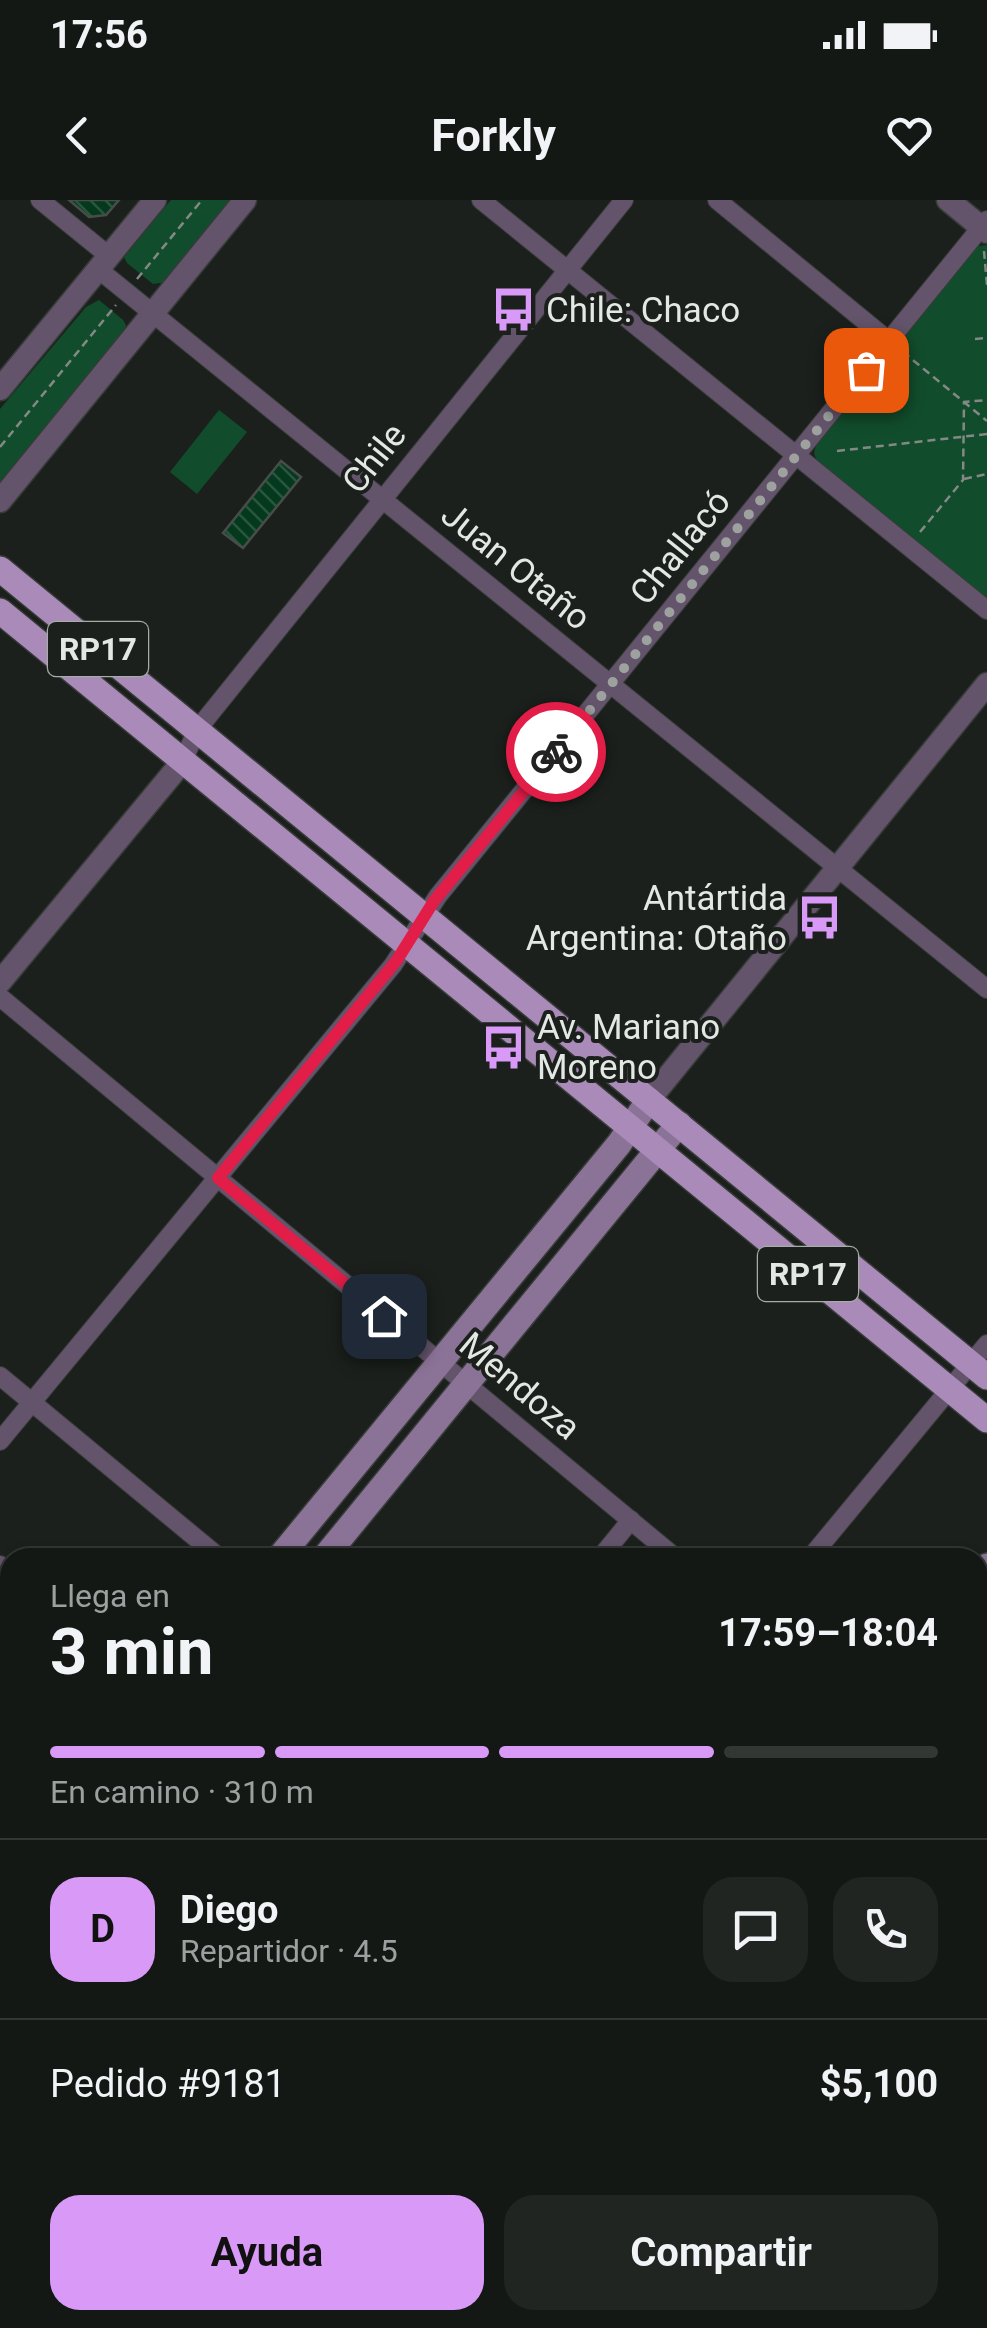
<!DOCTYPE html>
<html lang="es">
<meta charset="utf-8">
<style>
body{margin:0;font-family:Roboto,sans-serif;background:#212522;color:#f1f3f6;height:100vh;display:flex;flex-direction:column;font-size:38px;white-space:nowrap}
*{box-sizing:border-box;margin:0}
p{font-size:32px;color:#9da0a0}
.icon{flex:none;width:55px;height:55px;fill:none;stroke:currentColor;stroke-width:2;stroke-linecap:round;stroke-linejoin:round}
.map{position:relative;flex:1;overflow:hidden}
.sheet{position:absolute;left:0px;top:1348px;width:988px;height:782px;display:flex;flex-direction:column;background:#141815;border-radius:30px 30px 0 0;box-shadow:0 2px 8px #0004,0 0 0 2px #333734}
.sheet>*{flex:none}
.pin{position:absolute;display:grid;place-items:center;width:85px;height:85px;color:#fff;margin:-42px;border-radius:20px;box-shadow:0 5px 15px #0006}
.courier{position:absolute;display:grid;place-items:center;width:100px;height:100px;margin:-50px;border:8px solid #e11d48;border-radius:50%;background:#fff;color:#222;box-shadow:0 2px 12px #0007}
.head em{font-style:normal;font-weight:700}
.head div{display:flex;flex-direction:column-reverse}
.head{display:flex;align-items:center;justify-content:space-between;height:170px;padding:0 50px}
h1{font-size:65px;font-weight:700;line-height:75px}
.bar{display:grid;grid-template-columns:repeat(4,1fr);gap:15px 10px;align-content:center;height:120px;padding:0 50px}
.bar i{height:12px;border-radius:8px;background:#333734}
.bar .on{background:#d99af7}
.bar p{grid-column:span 4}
.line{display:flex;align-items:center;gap:25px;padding:0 50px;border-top:2px solid #333734}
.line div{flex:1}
.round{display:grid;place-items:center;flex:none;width:105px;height:105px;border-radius:30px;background:#212522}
.cta{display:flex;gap:20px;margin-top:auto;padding:20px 50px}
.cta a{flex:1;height:115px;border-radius:30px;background:#d99af7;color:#111;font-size:40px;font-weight:700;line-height:115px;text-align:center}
.cta a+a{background:#212522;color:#f1f3f6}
.status{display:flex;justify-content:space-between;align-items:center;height:70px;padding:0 50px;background:#141815;direction:ltr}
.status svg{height:28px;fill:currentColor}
header{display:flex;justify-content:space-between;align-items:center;height:130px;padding:0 50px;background:#141815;font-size:45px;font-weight:700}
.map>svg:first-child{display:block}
</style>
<div class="status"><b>17:56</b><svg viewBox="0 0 49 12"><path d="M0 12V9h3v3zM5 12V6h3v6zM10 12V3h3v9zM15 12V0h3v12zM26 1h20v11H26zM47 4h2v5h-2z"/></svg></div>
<header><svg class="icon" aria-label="back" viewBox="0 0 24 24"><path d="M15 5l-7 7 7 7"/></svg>Forkly<svg class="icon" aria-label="heart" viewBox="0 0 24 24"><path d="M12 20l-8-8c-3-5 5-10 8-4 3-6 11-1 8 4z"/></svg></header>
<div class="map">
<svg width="987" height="2128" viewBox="0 0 987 2128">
<defs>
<pattern id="building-back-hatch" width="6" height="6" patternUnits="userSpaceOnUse" patternTransform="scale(2.5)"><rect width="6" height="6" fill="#05391e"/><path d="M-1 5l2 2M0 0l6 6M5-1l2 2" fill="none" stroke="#29563f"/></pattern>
</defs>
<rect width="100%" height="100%" fill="#1b201c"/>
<g fill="#114d2c">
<path d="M171,0H232L167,82L153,84L127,63L124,57Z"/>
<path d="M987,45V399L817,261L814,253L816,245L973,51L977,46Z"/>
<path d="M99,100L123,120L126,125L124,132L0,285V209L86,107Z"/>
<path d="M219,210L247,232L197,294L170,272Z"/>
<path d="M980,1638L987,1644V1783L978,1795V1641Z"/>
</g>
<g fill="url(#building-back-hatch)" stroke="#474d49" stroke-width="2.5">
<path d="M69,0H119L106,15L89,17Z"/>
<path d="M281,261L301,277L243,348L223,333Z"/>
</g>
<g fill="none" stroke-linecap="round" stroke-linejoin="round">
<defs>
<g id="minor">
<path d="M40,0L109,56"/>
<path d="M481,0L987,410"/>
<path d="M717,0L889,141"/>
<path d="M98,69L987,789"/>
<path d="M183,561L197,530L624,0"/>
<path d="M0,797L676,1358"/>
<path d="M0,1176L220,1358"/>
<path d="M0,1241L393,765L438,696L987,20"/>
<path d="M600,1358L631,1320"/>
<path d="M810,1358L987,1144"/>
<path d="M0,1365L10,1373"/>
<path d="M0,1555L10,1564"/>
<path d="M978,1607L987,1615"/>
<path d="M0,1935L10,1943"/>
<path d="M978,1980L987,1988"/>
<path d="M0,2082L10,2070"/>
<path d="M222,2120L232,2128"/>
<path d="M689,2120L698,2128"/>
<path d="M172,2128L179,2120"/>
<path d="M652,2128L658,2120"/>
</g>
<g id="tertiary">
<path d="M948,0L987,32"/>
<path d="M0,189L155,0"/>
<path d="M0,301L245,0"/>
<path d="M0,782L183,561"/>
<path d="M649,900L987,484"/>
</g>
<g id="secondary">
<path d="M279,1358L619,944L649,900"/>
<path d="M324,1358L679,924"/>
<path d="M978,1378L987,1366"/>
<path d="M978,1433L987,1422"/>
<path d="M0,1706L10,1693"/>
<path d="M0,1765L10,1752"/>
<path d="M366,2128L373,2120"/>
<path d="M412,2128L418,2120"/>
</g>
<g id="primary">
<path d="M0,369L987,1177"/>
<path d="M0,411L987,1220"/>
</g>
</defs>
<use href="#minor" stroke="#373c38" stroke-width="20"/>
<use href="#tertiary" stroke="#373c38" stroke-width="25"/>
<use href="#secondary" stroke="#373c38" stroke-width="28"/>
<use href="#primary" stroke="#373c38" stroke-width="28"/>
<g stroke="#848985" stroke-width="2.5" stroke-dasharray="8 5" stroke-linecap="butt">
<path d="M984,51L987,85"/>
<path d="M137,79L202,0"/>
<path d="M975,139L987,138"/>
<path d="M903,152L987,221"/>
<path d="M0,247L116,105"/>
<path d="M837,251L987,234"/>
<path d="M964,279L987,274"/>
<path d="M920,332L963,280L964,202L987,200"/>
</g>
<use href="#minor" stroke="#63546b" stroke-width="18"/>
<use href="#tertiary" stroke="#63546b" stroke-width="22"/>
<use href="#secondary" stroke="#8b7397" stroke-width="25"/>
<use href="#primary" stroke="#a98ab9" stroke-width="25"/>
</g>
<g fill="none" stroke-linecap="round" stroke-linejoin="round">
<path stroke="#9ea29f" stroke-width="10" stroke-dasharray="0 18" d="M556,552L866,170"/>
<path stroke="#e11d48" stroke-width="12" d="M384,1116L218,978L397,760L434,701L556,552"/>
</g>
<defs>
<symbol id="bus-bare" viewBox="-9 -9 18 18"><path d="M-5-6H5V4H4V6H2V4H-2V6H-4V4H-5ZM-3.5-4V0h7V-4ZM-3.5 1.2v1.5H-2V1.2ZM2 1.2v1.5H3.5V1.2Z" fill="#d99af7" stroke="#1b201c" stroke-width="2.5" paint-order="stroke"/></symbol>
</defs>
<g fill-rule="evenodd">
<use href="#bus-bare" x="482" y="78" width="63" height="63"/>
<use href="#bus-bare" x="788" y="686" width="63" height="63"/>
<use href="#bus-bare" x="472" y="816" width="63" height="63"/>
</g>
<g text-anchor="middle" stroke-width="8" stroke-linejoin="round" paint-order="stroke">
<g fill="#1b201c" stroke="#a8aca9" stroke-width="2.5">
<rect x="48" y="422" width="100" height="54" rx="8"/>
<rect x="758" y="1047" width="100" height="54" rx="8"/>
</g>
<g font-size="32" font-weight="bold" fill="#e4e8e5">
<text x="98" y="460">RP17</text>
<text x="808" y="1085">RP17</text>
</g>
<g font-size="35" fill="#e4e8e5" stroke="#1b201c" text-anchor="start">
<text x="546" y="122">Chile: Chaco</text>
<text x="787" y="710" text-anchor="end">Antártida<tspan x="787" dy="40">Argentina: Otaño</tspan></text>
<text x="537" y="839">Av. Mariano<tspan x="537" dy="40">Moreno</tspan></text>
</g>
<g font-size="35" fill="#e4e8e5" stroke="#1b201c">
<text transform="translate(374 258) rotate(-51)" y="12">Chile</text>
<text transform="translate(680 347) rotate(-51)" y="12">Challacó</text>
<text transform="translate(516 366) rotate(39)" y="12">Juan Otaño</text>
<text transform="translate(520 1186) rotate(40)" y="12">Mendoza</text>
</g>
</g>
</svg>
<div class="pin" style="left:866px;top:170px;background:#ea580c"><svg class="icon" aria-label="bag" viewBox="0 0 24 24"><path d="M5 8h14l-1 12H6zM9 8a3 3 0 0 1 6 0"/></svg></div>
<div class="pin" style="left:384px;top:1116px;background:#1f2937"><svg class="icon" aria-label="home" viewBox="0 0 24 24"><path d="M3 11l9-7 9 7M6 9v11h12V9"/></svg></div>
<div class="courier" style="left:556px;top:552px"><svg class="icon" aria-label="bike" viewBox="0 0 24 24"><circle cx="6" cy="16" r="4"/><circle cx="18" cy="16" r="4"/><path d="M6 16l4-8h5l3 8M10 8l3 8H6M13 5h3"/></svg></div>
<section class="sheet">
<div class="head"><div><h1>3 min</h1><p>Llega en</p></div><em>17:59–18:04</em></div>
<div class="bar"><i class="on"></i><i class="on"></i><i class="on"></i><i></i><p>En camino · 310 m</p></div>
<div class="line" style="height:180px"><b class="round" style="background:#d99af7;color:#111">D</b><div><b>Diego</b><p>Repartidor · 4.5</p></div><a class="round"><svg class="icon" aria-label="chat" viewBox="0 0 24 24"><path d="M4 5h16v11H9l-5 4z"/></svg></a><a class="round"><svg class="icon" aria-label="phone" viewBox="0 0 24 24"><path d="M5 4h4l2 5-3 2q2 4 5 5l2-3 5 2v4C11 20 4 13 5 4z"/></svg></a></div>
<div class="line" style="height:130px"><div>Pedido #9181</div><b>$5,100</b></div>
<div class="cta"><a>Ayuda</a><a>Compartir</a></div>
</section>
</div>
